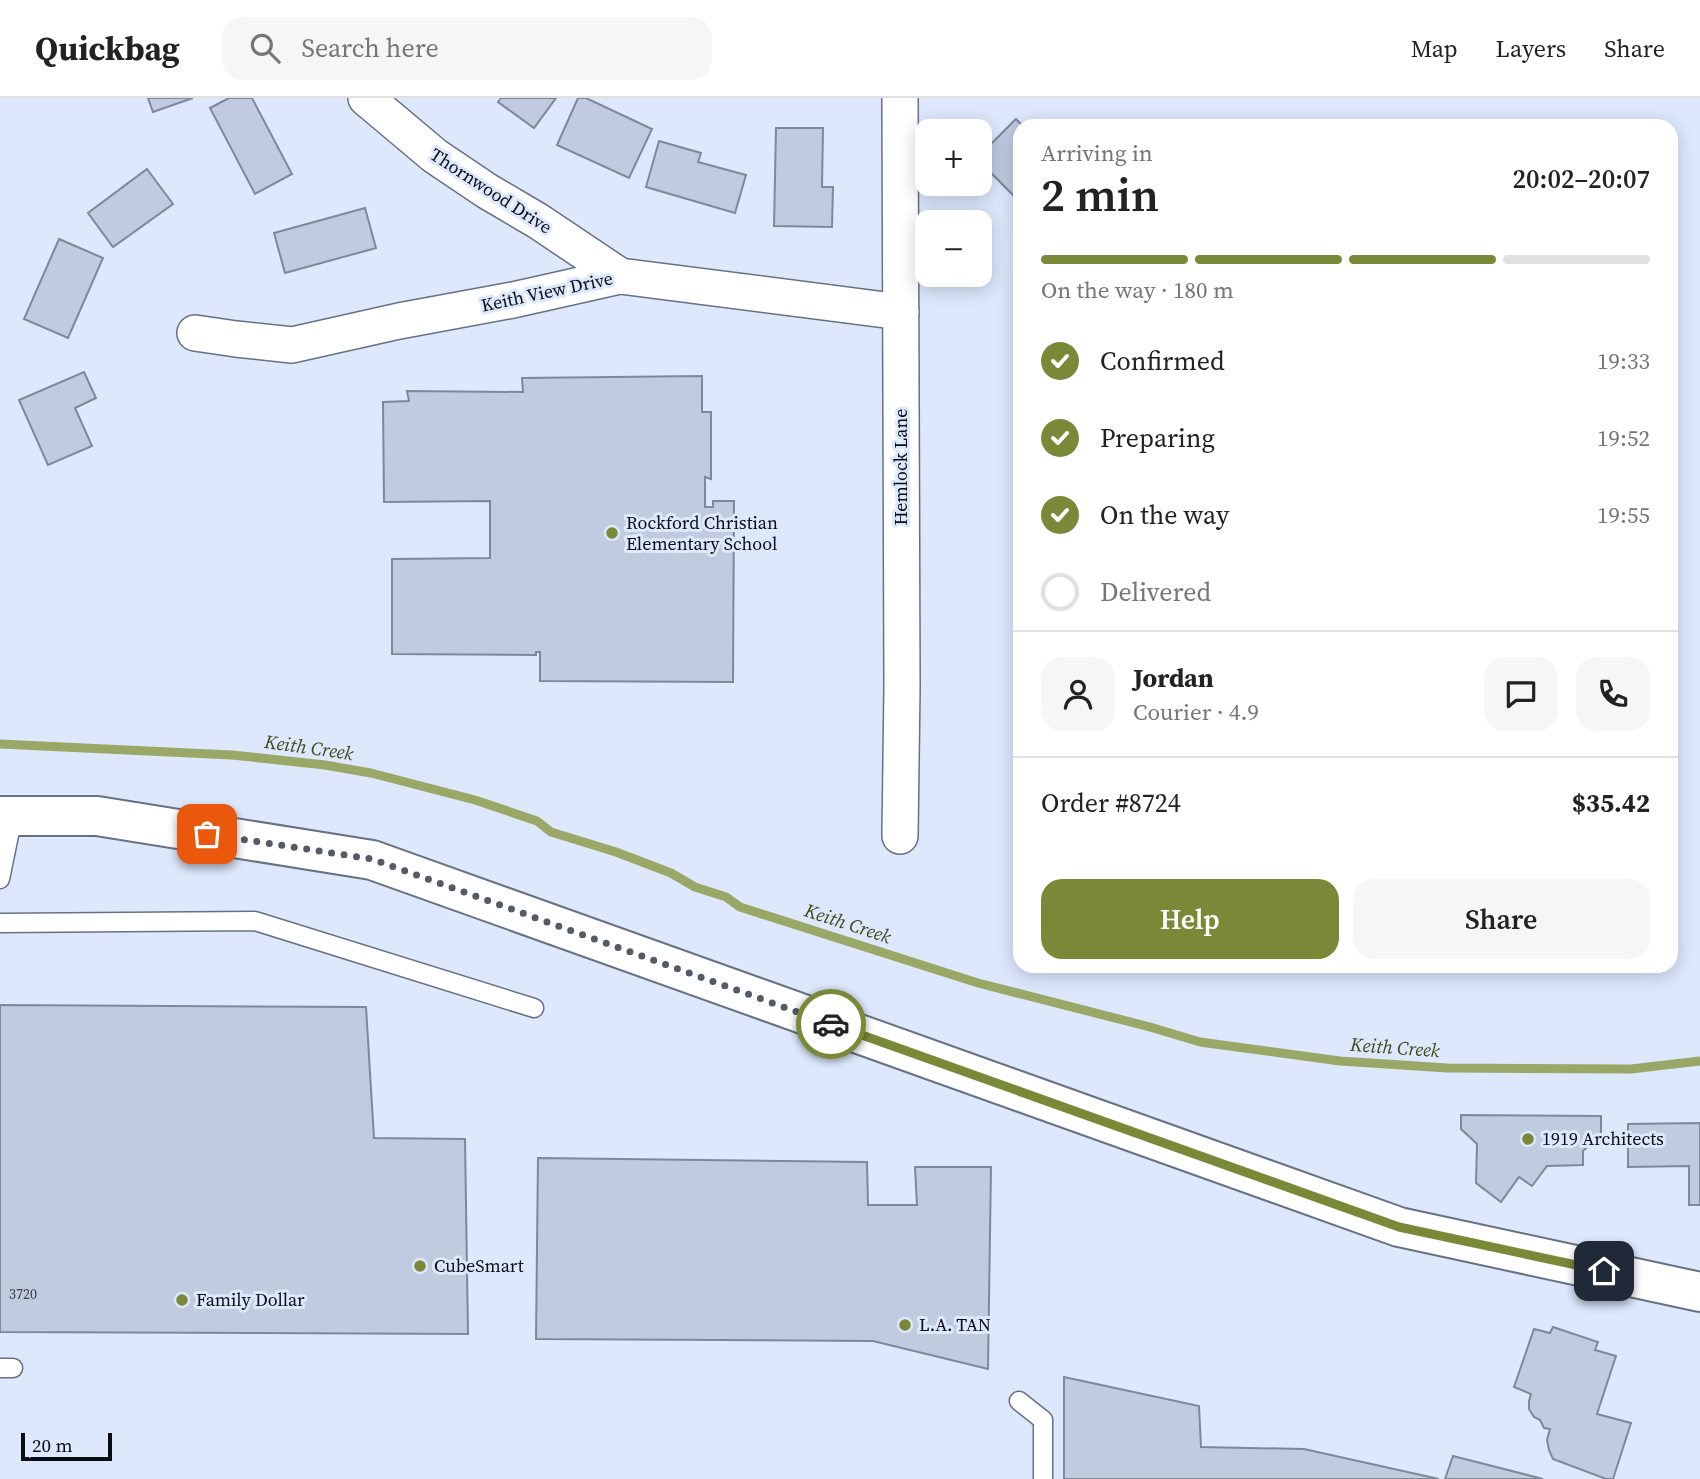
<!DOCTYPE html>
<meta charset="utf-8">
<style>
body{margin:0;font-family:"Source Serif 4",serif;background:#f6f6f6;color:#222;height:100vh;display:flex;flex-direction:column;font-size:26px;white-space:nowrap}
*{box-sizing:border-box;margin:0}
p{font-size:23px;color:#767676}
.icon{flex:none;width:38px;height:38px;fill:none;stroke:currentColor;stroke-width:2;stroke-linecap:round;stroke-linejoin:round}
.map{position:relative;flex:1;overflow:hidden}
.side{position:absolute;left:1013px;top:21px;width:665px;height:854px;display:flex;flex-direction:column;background:#fff;border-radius:21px;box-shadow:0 4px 18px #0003}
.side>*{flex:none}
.fabs{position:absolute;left:915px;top:21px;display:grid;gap:14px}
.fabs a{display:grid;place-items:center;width:77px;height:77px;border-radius:14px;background:#fff;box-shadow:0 4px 18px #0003;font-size:35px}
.scale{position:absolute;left:21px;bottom:18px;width:91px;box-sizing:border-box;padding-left:7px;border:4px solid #0a0e14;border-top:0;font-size:19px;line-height:24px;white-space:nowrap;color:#0a0e14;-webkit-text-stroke:5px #dde8fd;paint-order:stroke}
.pin{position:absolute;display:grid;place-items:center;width:60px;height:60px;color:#fff;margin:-30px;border-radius:14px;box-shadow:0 4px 10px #0006}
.courier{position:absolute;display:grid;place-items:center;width:70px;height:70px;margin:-35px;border:5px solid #798938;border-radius:50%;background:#fff;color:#222;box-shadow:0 2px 9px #0007}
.head em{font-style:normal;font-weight:600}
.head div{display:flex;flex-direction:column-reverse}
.head{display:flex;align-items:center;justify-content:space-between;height:119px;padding:0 28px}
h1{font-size:46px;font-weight:600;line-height:52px}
.bar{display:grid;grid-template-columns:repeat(4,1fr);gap:10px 7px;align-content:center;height:84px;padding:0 28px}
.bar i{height:9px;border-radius:5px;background:#e0e0e0}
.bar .active{background:#798938}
.bar p{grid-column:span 4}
.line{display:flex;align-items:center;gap:18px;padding:0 28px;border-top:2px solid #e0e0e0}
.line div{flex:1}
.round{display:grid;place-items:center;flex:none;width:74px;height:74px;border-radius:21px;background:#f6f6f6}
ol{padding:0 28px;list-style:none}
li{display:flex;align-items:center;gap:21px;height:77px}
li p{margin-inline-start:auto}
li .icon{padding:7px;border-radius:50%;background:#798938;color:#fff;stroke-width:4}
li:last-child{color:#767676}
li i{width:38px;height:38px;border:4px solid #e0e0e0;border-radius:50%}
.primary-button{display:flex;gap:14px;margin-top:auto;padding:14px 28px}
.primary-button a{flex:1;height:80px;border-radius:21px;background:#798938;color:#fff;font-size:28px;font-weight:600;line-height:80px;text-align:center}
.primary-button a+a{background:#f6f6f6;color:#222}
header{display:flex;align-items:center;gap:42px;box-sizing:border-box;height:98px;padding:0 35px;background:#fff;border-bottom:2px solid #e0e0e0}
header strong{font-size:33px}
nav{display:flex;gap:38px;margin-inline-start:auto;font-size:24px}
.search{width:490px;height:63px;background:#f6f6f6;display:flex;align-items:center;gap:18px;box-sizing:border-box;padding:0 24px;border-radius:21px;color:#767676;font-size:26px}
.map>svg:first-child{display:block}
</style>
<header>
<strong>Quickbag</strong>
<div class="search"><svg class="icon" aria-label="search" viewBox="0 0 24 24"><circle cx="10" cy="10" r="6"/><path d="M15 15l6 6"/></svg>Search here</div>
<nav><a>Map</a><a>Layers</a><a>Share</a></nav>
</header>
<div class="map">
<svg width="1700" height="1381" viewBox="0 0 1700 1381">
<rect width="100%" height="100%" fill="#dde8fd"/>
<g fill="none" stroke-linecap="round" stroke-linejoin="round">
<path stroke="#9aa867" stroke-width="9" d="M0,646L232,657L325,667L371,675L475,702L537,723L551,734L616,754L671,775L695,789L726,799L740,809L978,885L1150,929L1200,944L1340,963L1447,970L1631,971L1700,963"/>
</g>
<g fill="#c0cbe0" stroke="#7d889b" stroke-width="2">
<path d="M148,0H193L153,14Z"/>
<path d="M229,0H252L292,76L255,96L210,10Z"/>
<path d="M501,0H556L534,30L498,4Z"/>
<path d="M578,0H586L652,31L629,80L557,47Z"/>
<path d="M1016,21L1023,28H1020V104L980,64V57Z"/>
<path d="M776,30H823L822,89H833L832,129L774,128Z"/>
<path d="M659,43L701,55L698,64L746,77L735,115L646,89Z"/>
<path d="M147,71L173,106L113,149L88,115Z"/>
<path d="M365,110L376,150L285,175L274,135Z"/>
<path d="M59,141L103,160L68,240L24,221Z"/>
<path d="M84,274L96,300L75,310L92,348L48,367L19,302Z"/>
<path d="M702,278V314H711V381L705,379V409H713V403H734L733,584L540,583V554H536V557L392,556V461L490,460V403L384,404L383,304L409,303L407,293L523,294L522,280Z"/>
<path d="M0,907L366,909L374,1040L465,1041L468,1236L0,1234Z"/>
<path d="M1461,1017L1601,1018V1036L1583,1053V1067L1547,1068L1532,1088L1519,1079L1501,1104L1476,1085L1477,1046L1461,1031Z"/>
<path d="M1700,1025V1107H1689V1068L1628,1069V1026Z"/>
<path d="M538,1060L867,1064L868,1107H917L915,1069H991L988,1271L873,1243L536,1241Z"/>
<path d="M1553,1229L1598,1244L1595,1252L1616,1258L1597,1316L1631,1325L1613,1381H1606L1553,1361L1549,1352L1547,1342L1550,1331L1544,1330L1540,1322L1534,1319L1529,1311V1303L1531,1296L1514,1289L1534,1231L1550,1235Z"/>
<path d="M1064,1279L1199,1308L1201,1349L1304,1351L1439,1381H1064Z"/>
<path d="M1453,1358L1543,1381H1445Z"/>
</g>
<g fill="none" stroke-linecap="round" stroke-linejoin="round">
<defs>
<g id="lane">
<path d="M0,781L13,718"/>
<path d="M0,825L255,823L534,910"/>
<path d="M0,1270H13"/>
<path d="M1019,1303L1043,1322V1381"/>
</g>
<g id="street">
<path d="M366,0L435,58L487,93L538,123L620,178"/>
<path d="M900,0L902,589L900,738"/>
<path d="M195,235L236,241L292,247L399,223L513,202L620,178L901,214"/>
</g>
<path id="secondary" d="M0,718H97L372,762L1399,1129L1700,1194"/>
</defs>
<use href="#lane" stroke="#677184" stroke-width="21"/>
<use href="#street" stroke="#677184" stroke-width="38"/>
<use href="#secondary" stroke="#677184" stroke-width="42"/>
<use href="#lane" stroke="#fff" stroke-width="18"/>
<use href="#street" stroke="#fff" stroke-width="35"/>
<use href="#secondary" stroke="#fff" stroke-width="38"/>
</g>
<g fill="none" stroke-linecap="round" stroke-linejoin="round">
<path stroke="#545a66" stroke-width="7" stroke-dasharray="0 12.6" d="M207,736L372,761L831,926"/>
<path stroke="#798938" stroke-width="9" d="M831,926L1399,1129L1604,1173"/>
</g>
<g fill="#798938" stroke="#dde8fd" stroke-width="2.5">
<circle cx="612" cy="435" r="7"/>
<circle cx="1528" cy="1041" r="7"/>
<circle cx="420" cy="1168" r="7"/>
<circle cx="182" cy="1202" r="7"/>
<circle cx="905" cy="1227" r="7"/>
</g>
<g text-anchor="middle" stroke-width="6" stroke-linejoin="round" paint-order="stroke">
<g font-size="14" fill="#383d47">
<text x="23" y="1201">3720</text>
</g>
<g font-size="18" fill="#0a0e14" stroke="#dde8fd">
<text transform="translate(491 93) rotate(33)" y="6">Thornwood Drive</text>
<text transform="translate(547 194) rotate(-12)" y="6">Keith View Drive</text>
<text transform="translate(901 369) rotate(-90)" y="6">Hemlock Lane</text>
</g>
<g font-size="18" fill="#0a0e14" stroke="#dde8fd" text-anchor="start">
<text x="626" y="431">Rockford Christian<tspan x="626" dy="21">Elementary School</tspan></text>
<text x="1542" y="1047">1919 Architects</text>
<text x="434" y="1174">CubeSmart</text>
<text x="196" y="1208">Family Dollar</text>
<text x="919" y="1233">L.A. TAN</text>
</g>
<g font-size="19" font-style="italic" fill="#3f4817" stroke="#dde8fd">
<text transform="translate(309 649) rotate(8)" y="7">Keith Creek</text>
<text transform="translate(848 825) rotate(18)" y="7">Keith Creek</text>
<text transform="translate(1395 949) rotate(4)" y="7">Keith Creek</text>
</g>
</g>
</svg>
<div class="fabs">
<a>+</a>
<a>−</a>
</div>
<div class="scale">20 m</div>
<div class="pin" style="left:207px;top:736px;background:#ea580c"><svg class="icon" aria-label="bag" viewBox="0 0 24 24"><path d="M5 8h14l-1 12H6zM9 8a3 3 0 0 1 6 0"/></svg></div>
<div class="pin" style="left:1604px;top:1173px;background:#1f2937"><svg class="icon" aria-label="home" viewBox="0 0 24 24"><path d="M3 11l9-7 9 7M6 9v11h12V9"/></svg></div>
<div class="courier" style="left:831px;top:926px"><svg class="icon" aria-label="car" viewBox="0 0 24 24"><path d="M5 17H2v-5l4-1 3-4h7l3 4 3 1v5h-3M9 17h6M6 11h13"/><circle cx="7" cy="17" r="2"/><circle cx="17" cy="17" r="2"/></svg></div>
<section class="side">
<div class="head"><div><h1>2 min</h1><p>Arriving in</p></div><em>20:02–20:07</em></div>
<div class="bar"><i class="active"></i><i class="active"></i><i class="active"></i><i></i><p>On the way · 180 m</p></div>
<ol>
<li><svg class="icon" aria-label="check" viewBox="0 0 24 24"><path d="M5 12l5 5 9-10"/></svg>Confirmed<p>19:33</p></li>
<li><svg class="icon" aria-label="check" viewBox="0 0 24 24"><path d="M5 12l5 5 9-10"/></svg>Preparing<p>19:52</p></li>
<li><svg class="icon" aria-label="check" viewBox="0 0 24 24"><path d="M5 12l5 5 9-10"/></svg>On the way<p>19:55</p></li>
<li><i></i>Delivered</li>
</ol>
<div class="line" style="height:126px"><a class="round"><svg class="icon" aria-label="person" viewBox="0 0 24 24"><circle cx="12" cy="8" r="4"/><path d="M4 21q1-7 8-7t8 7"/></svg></a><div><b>Jordan</b><p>Courier · 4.9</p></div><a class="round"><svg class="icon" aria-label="chat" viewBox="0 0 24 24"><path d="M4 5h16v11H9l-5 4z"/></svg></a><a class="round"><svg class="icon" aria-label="phone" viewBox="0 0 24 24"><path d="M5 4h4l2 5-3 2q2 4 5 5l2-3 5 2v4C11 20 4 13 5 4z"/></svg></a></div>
<div class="line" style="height:91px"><div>Order #8724</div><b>$35.42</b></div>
<div class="primary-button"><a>Help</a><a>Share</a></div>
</section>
</div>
